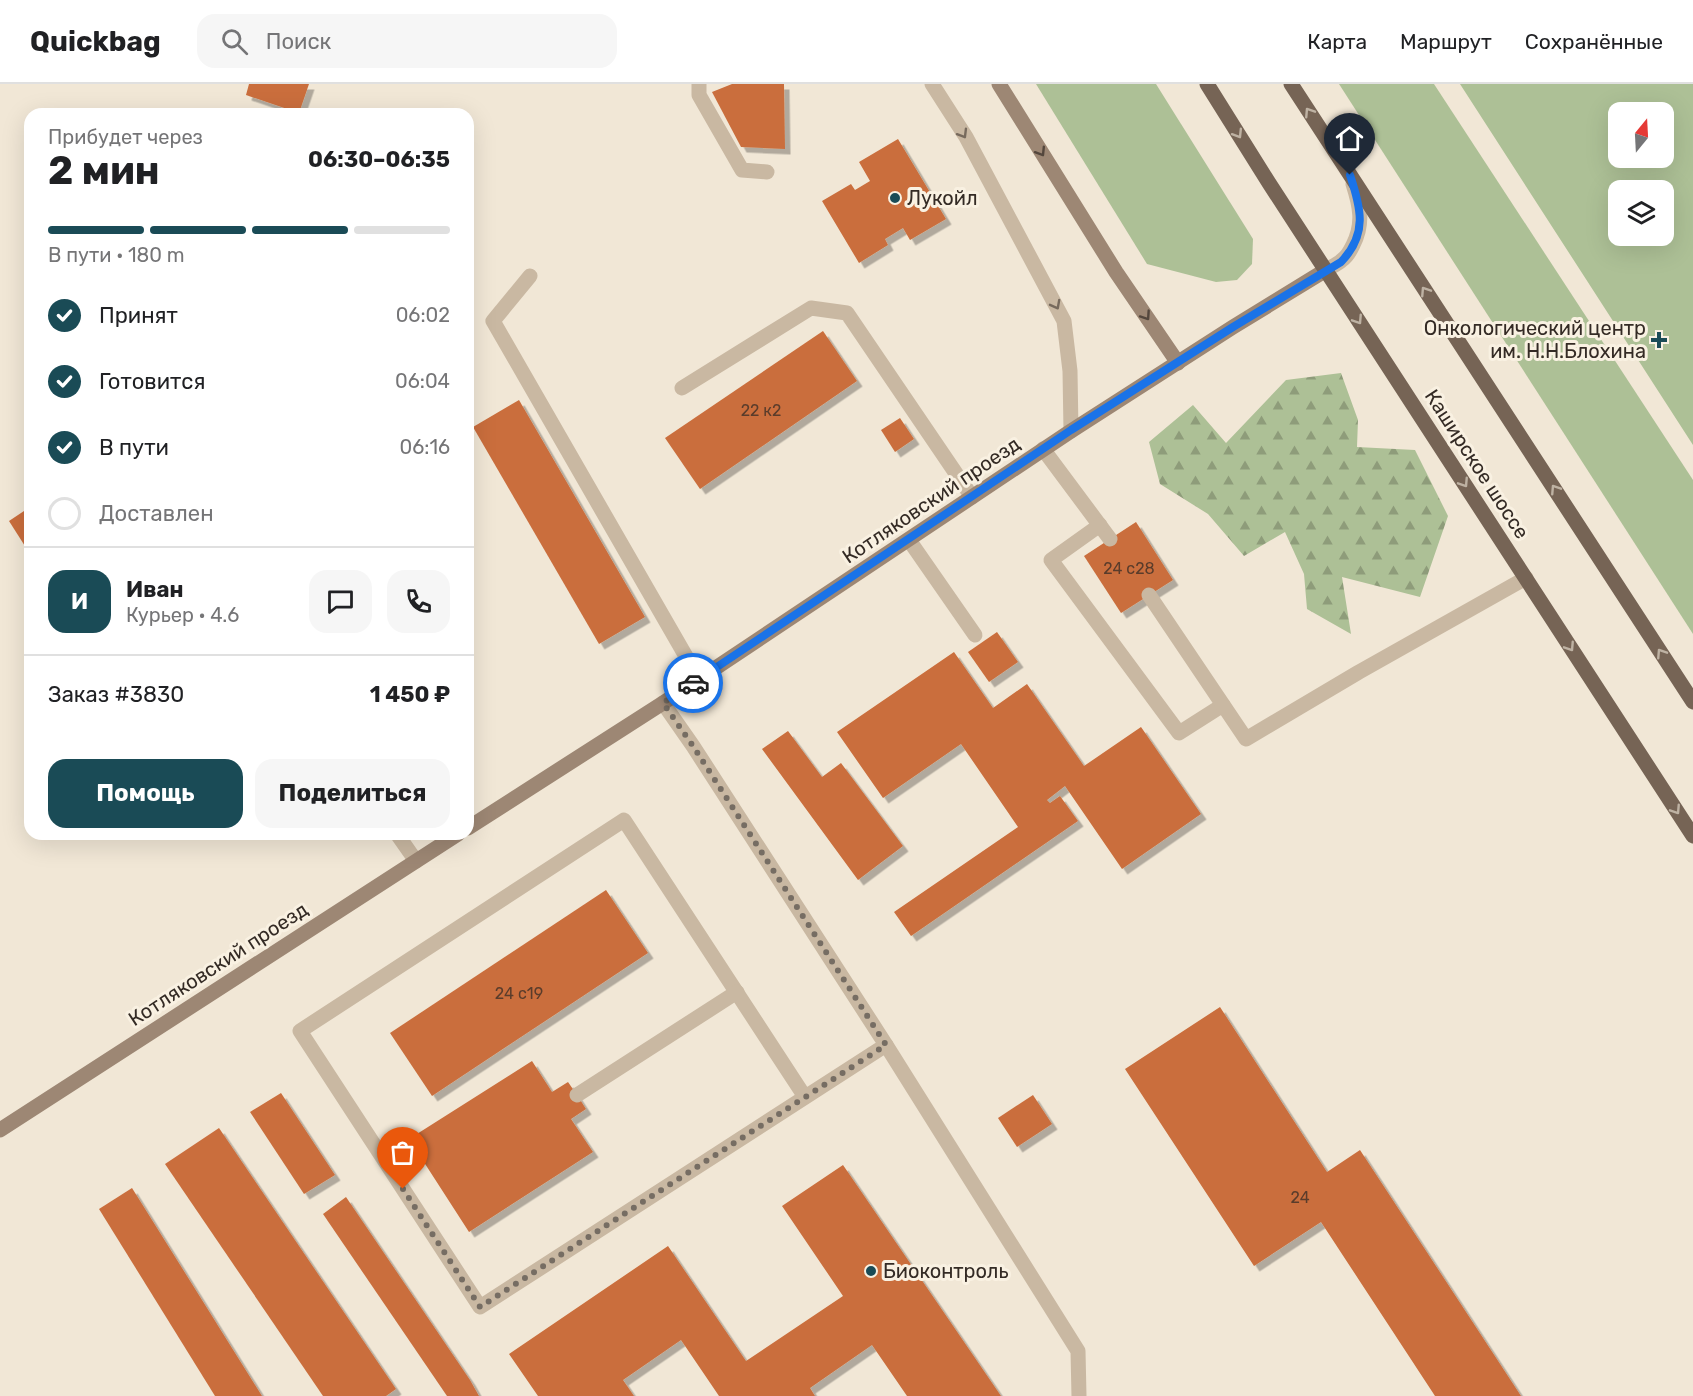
<!DOCTYPE html>
<html lang="ru">
<meta charset="utf-8">
<style>
body{margin:0;font-family:Rubik,sans-serif;background:#f6f6f6;color:#202124;height:100vh;display:flex;flex-direction:column;font-size:22px;white-space:nowrap}
*{box-sizing:border-box;margin:0}
p{font-size:20px;color:#757577}
.icon{flex:none;width:33px;height:33px;fill:none;stroke:currentColor;stroke-width:2;stroke-linecap:round;stroke-linejoin:round}
.map{position:relative;flex:1;overflow:hidden}
.details{position:absolute;left:24px;top:24px;width:450px;height:732px;display:flex;flex-direction:column;background:#fff;border-radius:18px;box-shadow:0 6px 24px #0002}
.details>*{flex:none}
.needle{width:39px;rotate:18deg}
.buttons{position:absolute;left:1608px;top:18px;display:grid;gap:12px}
.buttons a{display:grid;place-items:center;width:66px;height:66px;border-radius:12px;background:#fff;box-shadow:0 6px 24px #0002;font-size:30px}
.pin{position:absolute;display:grid;place-items:center;width:51px;height:51px;color:#fff;margin:-62px -26px;border-radius:50% 50% 50% 0;rotate:-45deg;box-shadow:0 0 6px #0007}
.pin .icon{rotate:45deg}
.courier{position:absolute;display:grid;place-items:center;width:60px;height:60px;margin:-30px;border:4px solid #1a73e8;border-radius:50%;background:#fff;color:#222;box-shadow:0 2px 8px #0007}
.summary em{font-style:normal;font-weight:700}
.summary div{display:flex;flex-direction:column-reverse}
.summary{display:flex;align-items:center;justify-content:space-between;height:102px;padding:0 24px}
h1{font-size:39px;font-weight:700;line-height:45px}
.bar{display:grid;grid-template-columns:repeat(4,1fr);gap:9px 6px;align-content:center;height:72px;padding:0 24px}
.bar i{height:8px;border-radius:4px;background:#e0e0e0}
.bar .current{background:#1a4b56}
.bar p{grid-column:span 4}
.line{display:flex;align-items:center;gap:15px;padding:0 24px;border-top:2px solid #e0e0e0}
.line div{flex:1}
.round{display:grid;place-items:center;flex:none;width:63px;height:63px;border-radius:18px;background:#f6f6f6}
ol{padding:0 24px;list-style:none}
li{display:flex;align-items:center;gap:18px;height:66px}
li p{margin-inline-start:auto}
li .icon{padding:6px;border-radius:50%;background:#1a4b56;color:#fff;stroke-width:4}
li:last-child{color:#757577}
li i{width:33px;height:33px;border:3px solid #e0e0e0;border-radius:50%}
.primary-button{display:flex;gap:12px;margin-top:auto;padding:12px 24px}
.primary-button a{flex:1;height:69px;border-radius:18px;background:#1a4b56;color:#fff;font-size:24px;font-weight:700;line-height:69px;text-align:center}
.primary-button a+a{background:#f6f6f6;color:#202124}
header{display:flex;align-items:center;gap:36px;box-sizing:border-box;height:84px;padding:0 30px;background:#fff;border-bottom:2px solid #e0e0e0}
header strong{font-size:28px}
nav{display:flex;gap:33px;margin-inline-start:auto;font-size:21px}
.search{width:420px;height:54px;background:#f6f6f6;display:flex;align-items:center;gap:15px;box-sizing:border-box;padding:0 21px;border-radius:18px;color:#757577;font-size:22px}
.map>svg:first-child{display:block}
</style>
<header>
<strong>Quickbag</strong>
<div class="search"><svg class="icon" aria-label="search" viewBox="0 0 24 24"><circle cx="10" cy="10" r="6"/><path d="M15 15l6 6"/></svg>Поиск</div>
<nav><a>Карта</a><a>Маршрут</a><a>Сохранённые</a></nav>
</header>
<div class="map">
<svg width="1693" height="1312" viewBox="0 0 1693 1312">
<defs>
<pattern id="forest-firs" width="22" height="20" patternUnits="userSpaceOnUse" patternTransform="scale(1.5)"><rect width="22" height="20" fill="#adc096"/><path d="M5 1l3.5 6h-7zM16 11l3.5 6h-7z" fill="#8e9c7a"/></pattern>
<filter id="shadow"><feDropShadow dx="5.5" dy="5.5" stdDeviation="0" flood-color="#0004"/></filter>
</defs>
<rect width="100%" height="100%" fill="#f1e7d6"/>
<g fill="#adc096" fill-rule="evenodd">
<path d="M1036,0H1156L1253,155L1252,180L1237,196L1216,198L1147,180Z"/>
<path d="M1339,0H1434L1693,396V550Z"/>
<path d="M1460,0H1693V361ZM1664,28V74H1618V28ZM1664,106V152H1618V106Z"/>
</g>
<path fill="url(#forest-firs)" d="M1341,289L1358,336L1357,363L1415,366L1448,432L1420,513L1342,493L1351,550L1307,525L1304,490L1285,448L1244,472L1208,430L1160,400L1149,358L1193,321L1226,359L1286,296Z"/>
<g fill="#ca6e3c" filter="url(#shadow)">
<path d="M249,0H309L299,29L246,11Z"/>
<path d="M732,0H784L785,65L741,63L712,8Z"/>
<path d="M898,55L946,135L910,156L903,144L885,155L888,161L859,179L822,117L851,100L855,106L870,97L859,78Z"/>
<path d="M823,247L857,297L700,405L665,354Z"/>
<path d="M519,316L645,533L599,560L473,343Z"/>
<path d="M900,334L914,355L895,368L881,346Z"/>
<path d="M30,423V470L9,437Z"/>
<path d="M1136,438L1173,496L1121,529L1084,472Z"/>
<path d="M997,548L1018,578L989,598L968,568Z"/>
<path d="M954,568L993,624L1027,600L1084,682L1141,643L1201,730L1122,785L1065,702L1047,716L1050,719L1060,712L1078,737L911,852L894,828L1018,743L961,660L883,714L837,648Z"/>
<path d="M788,647L822,693L841,679L903,762L858,796L762,665Z"/>
<path d="M606,806L648,869L432,1012L390,949Z"/>
<path d="M1220,923L1327,1088L1360,1066L1521,1312H1435L1321,1138L1254,1182L1125,985Z"/>
<path d="M532,977L552,1008L568,998L577,1011L586,1025L571,1035L593,1068L469,1148L409,1055Z"/>
<path d="M281,1009L335,1091L304,1110L250,1028Z"/>
<path d="M1033,1011L1052,1040L1017,1063L998,1034Z"/>
<path d="M219,1044L396,1305L386,1312H323L165,1080Z"/>
<path d="M843,1081L1001,1312H907L872,1261L810,1304L815,1312H719L681,1256L623,1296L634,1312H538L509,1270L668,1162L746,1277L843,1212L782,1122Z"/>
<path d="M132,1104L262,1312H215L99,1125Z"/>
<path d="M346,1113L470,1296L479,1312H447L323,1130Z"/>
</g>
<g fill="none" stroke-linecap="round" stroke-linejoin="round">
<g stroke="#c9b8a2" stroke-width="15">
<path d="M699,0V11L742,86L767,88"/>
<path d="M932,0L966,53L1064,237L1070,287L1071,347"/>
<path d="M530,192L493,237L699,595"/>
<path d="M682,304L811,224L847,229L972,413"/>
<path d="M1043,365L1110,455"/>
<path d="M1100,441L1051,476L1179,649L1223,621"/>
<path d="M909,456L975,551"/>
<path d="M1149,511L1246,655L1359,588L1526,494"/>
<path d="M663,619L693,662L886,961C751,1048 615,1136 480,1223L300,947L624,736L805,1013"/>
<path d="M397,750L416,777"/>
<path d="M886,961L1078,1267L1079,1312"/>
<path d="M577,1011L737,908"/>
</g>
<path stroke="#c9b8a2" stroke-width="15" d="M1326,186C1331,183 1338,180 1342,176C1348,172 1350,167 1353,161C1364,139 1360,122 1353,100"/>
<g stroke="#9d8774" stroke-width="15">
<path d="M999,0L1116,188L1178,279"/>
<path d="M468,744L663,619L1071,347L1233,243L1326,186"/>
<path d="M0,1046L458,750"/>
</g>
<g stroke="#766455" stroke-width="15">
<path d="M1207,0L1269,99L1693,752"/>
<path d="M1291,0L1693,618"/>
</g>
</g>
<defs><path id="oneway-chevron" d="M-2-3.5L2.5 0L-2 3.5" fill="none" stroke-width="1.6" stroke-linecap="round" stroke-linejoin="round" transform="scale(1.5)"/></defs>
<g stroke="#beb2a3">
<use href="#oneway-chevron" transform="translate(1309 28) rotate(-123)"/>
<use href="#oneway-chevron" transform="translate(1238 50) rotate(58)"/>
<use href="#oneway-chevron" transform="translate(1425 207) rotate(-123)"/>
<use href="#oneway-chevron" transform="translate(1358 236) rotate(57)"/>
<use href="#oneway-chevron" transform="translate(1464 399) rotate(57)"/>
<use href="#oneway-chevron" transform="translate(1555 405) rotate(-123)"/>
<use href="#oneway-chevron" transform="translate(1570 563) rotate(57)"/>
<use href="#oneway-chevron" transform="translate(1661 569) rotate(-123)"/>
<use href="#oneway-chevron" transform="translate(1676 726) rotate(57)"/>
</g>
<g stroke="#776a5d">
<use href="#oneway-chevron" transform="translate(963 50) rotate(59)"/>
<use href="#oneway-chevron" transform="translate(1056 221) rotate(62)"/>
</g>
<g stroke="#54473d">
<use href="#oneway-chevron" transform="translate(1041 68) rotate(58)"/>
<use href="#oneway-chevron" transform="translate(1146 232) rotate(56)"/>
</g>
<g fill="none" stroke-linecap="round" stroke-linejoin="round">
<path stroke="#766d63" stroke-width="6" stroke-dasharray="0 10.8" d="M403,1105L480,1223L886,961L693,662L663,619L693,599"/>
<path stroke="#1a73e8" stroke-width="8" d="M693,599L1071,346L1233,243L1341,178C1368,150 1361,124 1350,91"/>
</g>
<g fill="#1a4b56" stroke="#f9f1e2" stroke-width="2">
<circle cx="895" cy="114" r="6"/>
<path d="M1656 247h6v6h6v6h-6v6h-6v-6h-6v-6h6z"/>
<circle cx="871" cy="1187" r="6"/>
</g>
<g text-anchor="middle" stroke-width="6" stroke-linejoin="round" paint-order="stroke">
<g font-size="16" fill="#5a3c2b">
<text x="761" y="332">22 к2</text>
<text x="1129" y="490">24 с28</text>
<text x="519" y="915">24 с19</text>
<text x="1300" y="1119">24</text>
</g>
<g font-size="20" fill="#342b25" stroke="#f9f1e2" text-anchor="start">
<text x="907" y="121">Лукойл</text>
<text x="1646" y="251" text-anchor="end">Онкологический центр<tspan x="1646" dy="23">им. Н.Н.Блохина</tspan></text>
<text x="883" y="1194">Биоконтроль</text>
</g>
<g font-size="20" fill="#342b25" stroke="#f9f1e2">
<text transform="translate(1477 380) rotate(57)" y="7">Каширское шоссе</text>
<text transform="translate(931 416) rotate(-34)" y="7">Котляковский проезд</text>
<text transform="translate(218 880) rotate(-33)" y="7">Котляковский проезд</text>
</g>
</g>
</svg>
<div class="buttons">
<a><svg class="needle" viewBox="-14 -14 28 28"><path d="M0-13l5 13h-10z" fill="#e53935"/><path d="M0 13l5-13h-10z" fill="#757577"/></svg></a>
<a><svg class="icon" aria-label="layers" viewBox="0 0 24 24"><path d="M12 4l9 5-9 5-9-5zM3 14l9 5 9-5"/></svg></a>
</div>
<div class="pin" style="left:403px;top:1105px;background:#ea580c"><svg class="icon" aria-label="bag" viewBox="0 0 24 24"><path d="M5 8h14l-1 12H6zM9 8a3 3 0 0 1 6 0"/></svg></div>
<div class="pin" style="left:1350px;top:91px;background:#1f2937"><svg class="icon" aria-label="home" viewBox="0 0 24 24"><path d="M3 11l9-7 9 7M6 9v11h12V9"/></svg></div>
<div class="courier" style="left:693px;top:599px"><svg class="icon" aria-label="car" viewBox="0 0 24 24"><path d="M5 17H2v-5l4-1 3-4h7l3 4 3 1v5h-3M9 17h6M6 11h13"/><circle cx="7" cy="17" r="2"/><circle cx="17" cy="17" r="2"/></svg></div>
<section class="details">
<div class="summary"><div><h1>2 мин</h1><p>Прибудет через</p></div><em>06:30–06:35</em></div>
<div class="bar"><i class="current"></i><i class="current"></i><i class="current"></i><i></i><p>В пути · 180 m</p></div>
<ol>
<li><svg class="icon" aria-label="check" viewBox="0 0 24 24"><path d="M5 12l5 5 9-10"/></svg>Принят<p>06:02</p></li>
<li><svg class="icon" aria-label="check" viewBox="0 0 24 24"><path d="M5 12l5 5 9-10"/></svg>Готовится<p>06:04</p></li>
<li><svg class="icon" aria-label="check" viewBox="0 0 24 24"><path d="M5 12l5 5 9-10"/></svg>В пути<p>06:16</p></li>
<li><i></i>Доставлен</li>
</ol>
<div class="line" style="height:108px"><b class="round" style="background:#1a4b56;color:#fff">И</b><div><b>Иван</b><p>Курьер · 4.6</p></div><a class="round"><svg class="icon" aria-label="chat" viewBox="0 0 24 24"><path d="M4 5h16v11H9l-5 4z"/></svg></a><a class="round"><svg class="icon" aria-label="phone" viewBox="0 0 24 24"><path d="M5 4h4l2 5-3 2q2 4 5 5l2-3 5 2v4C11 20 4 13 5 4z"/></svg></a></div>
<div class="line" style="height:78px"><div>Заказ #3830</div><b>1 450 ₽</b></div>
<div class="primary-button"><a>Помощь</a><a>Поделиться</a></div>
</section>
</div>
